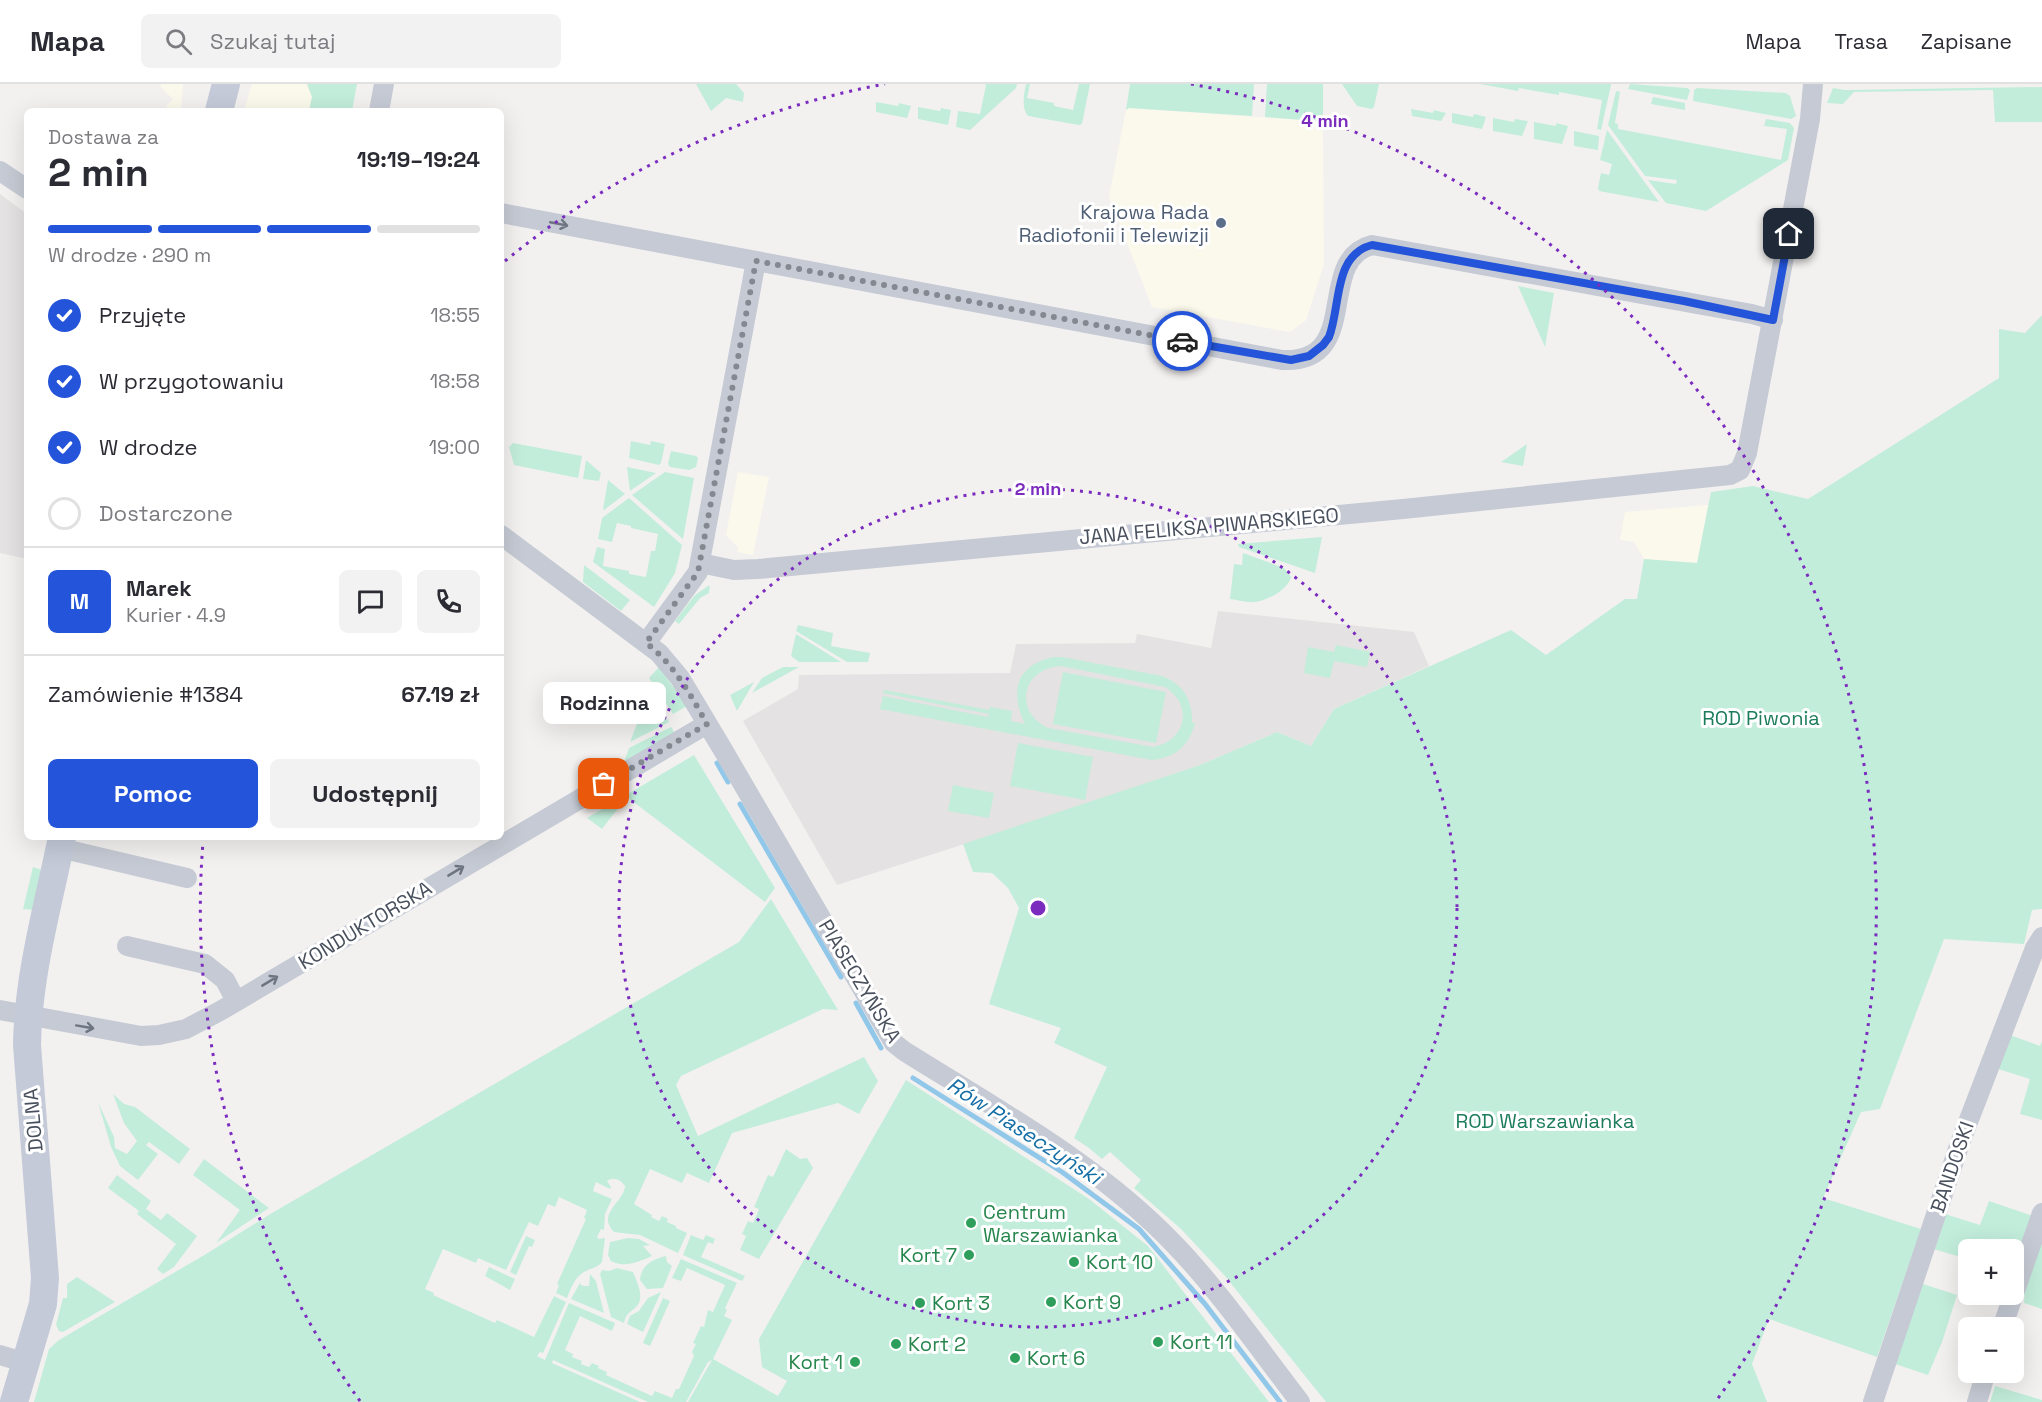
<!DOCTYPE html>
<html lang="pl">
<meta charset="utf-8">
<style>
body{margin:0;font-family:"Space Grotesk",sans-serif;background:#f2f2f3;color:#2b2b33;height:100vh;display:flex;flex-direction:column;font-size:22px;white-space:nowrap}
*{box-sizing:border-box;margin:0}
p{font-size:20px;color:#7c7c81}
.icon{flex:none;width:33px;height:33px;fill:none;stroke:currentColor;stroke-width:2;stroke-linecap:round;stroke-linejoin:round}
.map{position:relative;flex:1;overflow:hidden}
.side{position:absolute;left:24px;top:24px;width:480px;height:732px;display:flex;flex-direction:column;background:#fff;border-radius:9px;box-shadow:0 6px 24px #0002}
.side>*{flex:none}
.controls{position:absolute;left:1958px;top:1155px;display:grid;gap:12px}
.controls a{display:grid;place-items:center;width:66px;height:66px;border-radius:9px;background:#fff;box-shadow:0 6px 24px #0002;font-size:30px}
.pin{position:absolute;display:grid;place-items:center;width:51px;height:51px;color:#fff;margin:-26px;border-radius:12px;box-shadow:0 3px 9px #0006}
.courier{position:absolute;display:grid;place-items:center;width:60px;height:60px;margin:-30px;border:4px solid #2354da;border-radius:50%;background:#fff;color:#222;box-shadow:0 2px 8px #0007}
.bubble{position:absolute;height:42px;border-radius:9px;background:#fff;box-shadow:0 6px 24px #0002;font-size:20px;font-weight:700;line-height:42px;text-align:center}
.headline em{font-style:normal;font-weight:700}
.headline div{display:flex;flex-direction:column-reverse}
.headline{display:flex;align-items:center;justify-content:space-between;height:102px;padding:0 24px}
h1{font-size:39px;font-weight:700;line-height:45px}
.bar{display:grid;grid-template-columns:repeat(4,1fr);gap:9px 6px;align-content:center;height:72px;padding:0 24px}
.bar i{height:8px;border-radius:4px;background:#e1e1e2}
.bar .selected{background:#2354da}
.bar p{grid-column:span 4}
.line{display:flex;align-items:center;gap:15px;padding:0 24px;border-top:2px solid #e1e1e2}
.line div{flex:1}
.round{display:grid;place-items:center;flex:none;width:63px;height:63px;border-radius:9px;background:#f2f2f3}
ol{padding:0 24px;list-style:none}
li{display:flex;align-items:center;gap:18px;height:66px}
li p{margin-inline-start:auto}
li .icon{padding:6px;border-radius:50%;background:#2354da;color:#fff;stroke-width:4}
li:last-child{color:#7c7c81}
li i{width:33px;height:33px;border:3px solid #e1e1e2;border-radius:50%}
.button{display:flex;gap:12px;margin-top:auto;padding:12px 24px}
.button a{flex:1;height:69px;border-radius:9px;background:#2354da;color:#fff;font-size:24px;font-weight:700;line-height:69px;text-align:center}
.button a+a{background:#f2f2f3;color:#2b2b33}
header{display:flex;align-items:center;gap:36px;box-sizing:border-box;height:84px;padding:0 30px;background:#fff;border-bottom:2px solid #e1e1e2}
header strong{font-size:28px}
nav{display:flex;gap:33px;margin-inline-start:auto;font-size:21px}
.search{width:420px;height:54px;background:#f2f2f3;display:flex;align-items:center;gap:15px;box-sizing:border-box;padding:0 21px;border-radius:9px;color:#7c7c81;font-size:22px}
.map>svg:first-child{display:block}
</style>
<header>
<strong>Mapa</strong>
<div class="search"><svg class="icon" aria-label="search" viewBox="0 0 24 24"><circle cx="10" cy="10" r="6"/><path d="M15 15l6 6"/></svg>Szukaj tutaj</div>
<nav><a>Mapa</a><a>Trasa</a><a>Zapisane</a></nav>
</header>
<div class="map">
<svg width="2042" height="1318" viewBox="0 0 2042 1318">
<rect width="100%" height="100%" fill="#f3f1f0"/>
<g fill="#fbf9eb">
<path d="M162,0H183L181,27H171L166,22L173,15L160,2Z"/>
<path d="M252,0H307L312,13L309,27H244Z"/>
<path d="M1128,24L1317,37L1323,40L1324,180L1306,236L1290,248L1152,223L1109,113L1126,26Z"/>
<path d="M738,388L769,393L753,471L737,468L738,463L726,451Z"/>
<path d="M1708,421L1697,479L1644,475L1634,458L1620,456L1625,428Z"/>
</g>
<g fill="#e4e2e2">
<path d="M0,110L27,130V475L0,469Z"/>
<path d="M1218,527L1414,548L1429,582L1334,625L1311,662L1277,648L1200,681L1033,738L837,801L743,637L798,605L799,591L1010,589L1016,560L1135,559L1137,550L1211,564Z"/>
</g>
<g fill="#c2edda" fill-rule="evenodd">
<path d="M307,0H357L352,27H309L312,13Z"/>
<path d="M696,0H736L744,9L743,18L726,14L711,27Z"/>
<path d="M984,0H1017L1016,4L970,46L956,43L958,27L980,30L986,1Z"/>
<path d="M1026,0H1030L1027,14L1054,19V22L1073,26L1079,0H1090L1082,40L1079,41L1028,32C1021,24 1024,10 1026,0Z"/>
<path d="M1130,0H1254L1252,32L1129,24L1126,26Z"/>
<path d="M1267,0H1323V41L1317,37L1265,33Z"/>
<path d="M1342,0H1379L1374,23L1372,25L1357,22Z"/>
<path d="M1480,0H1611V1L1601,46L1597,45L1602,16L1559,8V11L1519,4L1518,7Z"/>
<path d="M1630,0L1687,4L1690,6L1687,16L1628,5Z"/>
<path d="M2042,3V38H1995L1993,6L1854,8L1843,20L1827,19L1833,4L1845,6Z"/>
<path d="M1697,4L1786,9L1790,12L1796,32L1791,35L1693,17L1694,6Z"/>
<path d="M1616,7L1620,8L1615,39L1618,40V45L1781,76L1787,45L1764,42L1766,35L1790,39L1794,44L1788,76L1706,127L1666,119L1648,96L1676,100L1677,96L1645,92L1608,41Z"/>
<path d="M1653,13L1685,19V26L1651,20Z"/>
<path d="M876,18L898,22L899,19L911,22L907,34L876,28Z"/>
<path d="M918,23L940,27L941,24L951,26L948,41L918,35Z"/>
<path d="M1411,25L1433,29L1434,26L1446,29L1441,37L1412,32Z"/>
<path d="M1452,29L1473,33L1474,30L1486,33L1482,45L1452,39Z"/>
<path d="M1493,34L1514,38L1515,35L1528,37L1522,52L1493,47Z"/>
<path d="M1534,38L1556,42V39L1568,42L1562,60L1534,55Z"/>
<path d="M1607,46L1659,118L1599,107L1598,104L1601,89L1609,91L1612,80L1600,76Z"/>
<path d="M1574,47L1599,52L1598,66L1574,62Z"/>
<path d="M1518,202L1554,209L1545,263Z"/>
<path d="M2042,231V825L2032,826L2024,860L1944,855L1880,1025L1861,1028L1823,1114L1921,1145L1877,1273L1769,1235L1752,1280L1767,1318H1326L1225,1192L1181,1145L1134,1104L1141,1096L1110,1068L1102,1075L1089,1064L1074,1054L1107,983L1054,959L1061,944L989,920L1019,824L1008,804L992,789L973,788L963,760L1200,681L1277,648L1311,662L1334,625L1511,546L1546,571L1625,515H1637L1644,475L1697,479L1711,408L1753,402L1808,415L1999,294V245L2025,249Z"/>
<path d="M631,357L650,361L651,357L665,360L661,379L659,381L629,374Z"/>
<path d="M513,359L582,372L578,394L514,381L509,363Z"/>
<path d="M1527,360L1523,382L1501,378Z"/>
<path d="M671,367L696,372L698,374L696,383L689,386L670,383L668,380Z"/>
<path d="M586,376L601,389L599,397L583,395Z"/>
<path d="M627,383L656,389L630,407Z"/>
<path d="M665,388L694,394L683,455L632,411Z"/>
<path d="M608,396L625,410L604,426L603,425Z"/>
<path d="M629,414L682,461L675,489L654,523L593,478L597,463L605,465L603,482L629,487V490L646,493L651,467H655L658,450L631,444V442L617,439L612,458L598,455L602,434Z"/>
<path d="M1322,453L1315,489L1239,463L1238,460Z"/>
<path d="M1243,469L1284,484L1291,493C1288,506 1268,516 1255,518C1248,519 1238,516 1230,515L1234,480L1242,481Z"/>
<path d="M584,481L630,516L621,527L583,498Z"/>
<path d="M708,502H710L709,509L700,514L679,540L675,537L695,511Z"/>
<path d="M798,541L833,549L831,562L870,569L868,578H847L796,547Z"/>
<path d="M796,550L841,578H799L791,572Z"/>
<path d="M1336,561L1370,568L1367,583L1334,577L1330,594L1304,589L1308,563L1334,568Z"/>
<path d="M1053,573H1062L1162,592C1183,600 1193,616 1192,639H1195C1189,662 1175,674 1152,676L880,625L883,612L988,633L989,630L883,609L884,606L989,626L990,623L1012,627L1011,637L1025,640C1010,608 1015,582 1053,573ZM1053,583L1061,582L1165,603C1194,621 1186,657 1153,663L1048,644C1017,630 1019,591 1053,583Z"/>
<path d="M659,583L687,622L673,630L649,594Z"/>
<path d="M783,583H799L752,609L762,594Z"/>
<path d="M1063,588L1166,608L1156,659L1053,640Z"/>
<path d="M754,598L737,627L730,611Z"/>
<path d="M650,606L669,638L630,658Z"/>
<path d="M671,643L675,649L624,678L629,664Z"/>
<path d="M1018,659L1093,673L1085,716L1010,702Z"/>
<path d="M694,671L775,804L765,818L627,713L602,745L587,734Z"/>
<path d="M953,701L994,709L989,734L948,727Z"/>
<path d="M33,783L42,786L35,826L23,825Z"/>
<path d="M771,815L838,926L823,925L681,992L676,1001L698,1052L864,973L878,997L859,1030L838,1019L732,1049L709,1099L687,1089L682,1099L650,1085L634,1120L652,1131L651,1133L659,1137L662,1132L668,1135L667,1138L676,1142V1144L687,1149L678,1169L640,1151L614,1148C596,1130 624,1118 625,1102C621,1096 614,1092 607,1097L611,1103L610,1105L596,1098L593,1107L612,1115L605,1130L604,1146L601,1145L597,1153L599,1155L605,1154L602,1178C597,1184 591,1184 584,1188C575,1193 571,1204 567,1214L556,1209L559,1201L557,1200L586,1135L584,1134L587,1126L559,1113L555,1123L548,1120L538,1142L529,1138L506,1186L478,1174L476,1179L443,1165L425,1205L434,1209L433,1211L495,1239L497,1236L534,1253L554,1212L566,1218L543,1269L540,1268L537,1272L545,1276L569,1219L615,1239L612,1247L580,1232L565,1266L573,1270L572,1273L582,1277L581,1280L589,1283L592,1279L599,1282L598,1284L607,1288L606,1291L652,1312L655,1307L672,1314L676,1305H679L694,1272L692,1268L696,1260L693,1259L701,1242L704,1243L708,1226L713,1228L725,1201L687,1184L681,1197L672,1194L681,1175L737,1199L725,1224L727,1226L724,1232L732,1236L713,1275L778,1312L787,1297L762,1283L759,1255L906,996L1089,1115L1148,1162L1269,1318H688L712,1276L708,1278L686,1318H648L553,1276L552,1279L640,1318H34L49,1265L59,1256L206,1170L272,1129L739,858Z"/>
<path d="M2010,951L2040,962L2042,957V1036L2020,1030L2030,995L1998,985Z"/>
<path d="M113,1010L124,1020L135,1023L190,1065L179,1080L149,1058L146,1061L158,1070L138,1096L120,1082L111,1063L98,1018L114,1053L115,1064L127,1070L137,1057L124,1039Z"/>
<path d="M786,1065L800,1075L807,1074L813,1084L759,1175L740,1166L746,1152L742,1150L748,1137L753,1139L759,1125L754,1123L768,1091L773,1093Z"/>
<path d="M204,1075L269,1124L216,1159L240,1126L193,1091Z"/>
<path d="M117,1091L151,1117L146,1125L161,1136L167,1129L197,1152L174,1183L163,1190L157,1185L176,1160L137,1130L139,1127L108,1104Z"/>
<path d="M1989,1117L2033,1132L2013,1191V1166H1968V1175L1933,1165L1945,1130L1980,1141Z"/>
<path d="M691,1151L703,1156L706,1151L715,1155L713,1160L708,1158L701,1173L745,1192L742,1197L683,1171Z"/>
<path d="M526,1152L535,1156L532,1163L529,1162L516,1191L510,1188Z"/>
<path d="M2042,1153V1225L2024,1219L2025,1202Z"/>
<path d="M628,1154L639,1155L650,1161L643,1162L652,1172C639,1178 624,1184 611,1177L608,1171L610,1158Z"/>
<path d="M666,1172L667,1178L672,1182L663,1204L647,1205L640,1196C641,1181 653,1175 666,1172Z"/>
<path d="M489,1183L515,1195L510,1206L485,1192Z"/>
<path d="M617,1184L633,1188C637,1198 646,1215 635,1224C629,1229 626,1230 624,1239L611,1233L600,1190L602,1186L609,1187Z"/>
<path d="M590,1190L596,1197L604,1229L571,1215L581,1197L580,1200L583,1202H589Z"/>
<path d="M77,1193L115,1218L63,1248L59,1247L56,1241L63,1214H67V1200Z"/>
<path d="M1920,1199L1957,1211L1942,1258L1928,1291L1892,1279Z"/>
<path d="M661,1208L643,1248L627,1240L630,1232L639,1227L648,1214Z"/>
<path d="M663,1214L670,1217L650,1262L643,1259Z"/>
<path d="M1995,1302L2042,1316V1318H1990Z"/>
</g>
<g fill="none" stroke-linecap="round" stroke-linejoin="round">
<g stroke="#91c7e8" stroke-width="5">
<path d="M717,679L728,698"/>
<path d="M740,720L841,893"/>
<path d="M856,919L881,964"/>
<path d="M913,994L1062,1088L1139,1145L1205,1220L1280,1318"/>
</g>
<g stroke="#c5cad4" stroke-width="20">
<path d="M379,27L384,0"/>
<path d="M0,87L27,105"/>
<path d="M501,129L1282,276C1364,280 1314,176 1372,161L1752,230L1773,236"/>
<path d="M501,451L659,569L680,594L723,666L894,959L904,967C998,1026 1098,1080 1175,1161C1221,1209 1259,1265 1300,1318"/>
<path d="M700,479L734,486L758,485L1403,425L1730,391L1740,386L1747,369L1810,35L1813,0"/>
<path d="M646,559L698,488L756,177"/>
<path d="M60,764L187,794"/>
<path d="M127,862L205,880L225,896L236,917"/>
<path d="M0,926L141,952L159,951L186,945L220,927L707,640"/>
<path d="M2002,1244L2042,1129"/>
<path d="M0,1271L27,1279"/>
<path d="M1873,1318L1960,1059L2035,864L2042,853"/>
<path d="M1977,1318L1986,1288"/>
</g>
<g stroke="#c4cad8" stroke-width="28">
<path d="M219,27L226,0"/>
<path d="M14,1318L43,1220L45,1194L27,961C28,891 48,822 62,753"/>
</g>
</g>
<defs><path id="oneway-shaft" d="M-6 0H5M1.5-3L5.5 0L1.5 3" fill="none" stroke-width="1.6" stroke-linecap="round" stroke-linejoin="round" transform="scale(1.5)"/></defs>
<g stroke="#6e7581">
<use href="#oneway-shaft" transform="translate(559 140) rotate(11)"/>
<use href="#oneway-shaft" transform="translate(456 787) rotate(-31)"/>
<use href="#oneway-shaft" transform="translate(270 897) rotate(-31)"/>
<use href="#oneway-shaft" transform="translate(85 943) rotate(10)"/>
</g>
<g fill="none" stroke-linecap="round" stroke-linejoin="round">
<path stroke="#848890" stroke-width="6" stroke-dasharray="0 10.8" d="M604,700L707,640C690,610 674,580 646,559L698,488L756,177L1182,257"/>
<path stroke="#2354da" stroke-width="8" d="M1182,257L1291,276L1309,272L1323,261L1329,253C1341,222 1333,171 1372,161L1684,217L1773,236L1789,150"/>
</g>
<g fill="none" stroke="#7b2cbf" stroke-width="3" stroke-dasharray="3 6">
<circle cx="1038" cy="824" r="419"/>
<path d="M360 1317A838 838 0 0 1 203 758M505 177A838 838 0 0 1 885 0M1191 0A838 838 0 0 1 1716 1317"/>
</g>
<circle fill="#5c6f8a" stroke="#fff" stroke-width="2" cx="1221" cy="139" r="6"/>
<g fill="#2e9e5b" stroke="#fff" stroke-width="2">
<circle cx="971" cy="1139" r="6"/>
<circle cx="969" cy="1171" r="6"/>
<circle cx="1074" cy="1178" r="6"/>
<circle cx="1051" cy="1218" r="6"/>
<circle cx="920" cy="1219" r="6"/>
<circle cx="1158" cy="1258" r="6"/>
<circle cx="896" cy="1260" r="6"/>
<circle cx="1015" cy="1274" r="6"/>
<circle cx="855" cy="1278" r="6"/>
</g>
<g text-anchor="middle" stroke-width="6" stroke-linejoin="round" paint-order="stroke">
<g font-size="20" fill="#4e5e75" stroke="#fff" text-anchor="end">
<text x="1209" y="135">Krajowa Rada<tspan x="1209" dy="23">Radiofonii i Telewizji</tspan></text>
</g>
<g font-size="20" fill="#49505d" stroke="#fff">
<text transform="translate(1209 442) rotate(-5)" y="7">JANA FELIKSA PIWARSKIEGO</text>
<text transform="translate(365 841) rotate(-31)" y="7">KONDUKTORSKA</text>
<text transform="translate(860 897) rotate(59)" y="7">PIASECZYŃSKA</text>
<text transform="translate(33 1036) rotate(-95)" y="7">DOLNA</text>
<text transform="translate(1952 1083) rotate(-71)" y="7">BANDOSKI</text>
</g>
<g font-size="20" fill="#1c7c5c" stroke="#fff">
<text x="1761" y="641">ROD Piwonia</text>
<text x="1545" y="1044">ROD Warszawianka</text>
</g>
<g font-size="20" fill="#27864d" stroke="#fff" text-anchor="start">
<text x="983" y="1135">Centrum<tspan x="983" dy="23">Warszawianka</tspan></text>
<text x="957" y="1178" text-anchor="end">Kort 7</text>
<text x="1086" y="1185">Kort 10</text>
<text x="1063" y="1225">Kort 9</text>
<text x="932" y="1226">Kort 3</text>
<text x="1170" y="1265">Kort 11</text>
<text x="908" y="1267">Kort 2</text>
<text x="1027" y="1281">Kort 6</text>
<text x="843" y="1285" text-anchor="end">Kort 1</text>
</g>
<g font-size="21" font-style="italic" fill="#146ea5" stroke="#fff">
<text transform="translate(1024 1047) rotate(33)" y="7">Rów Piaseczyński</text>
</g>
</g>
<circle cx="1038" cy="824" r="9" fill="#7b2cbf" stroke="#fff" stroke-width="3"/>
<g font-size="18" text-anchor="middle" font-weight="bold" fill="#7b2cbf" stroke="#fff" stroke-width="6" stroke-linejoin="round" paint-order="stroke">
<text x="1325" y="43">4 min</text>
<text x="1038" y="411">2 min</text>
</g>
</svg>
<div class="controls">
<a>+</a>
<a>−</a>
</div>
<div class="pin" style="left:604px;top:700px;background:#ea580c"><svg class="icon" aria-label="bag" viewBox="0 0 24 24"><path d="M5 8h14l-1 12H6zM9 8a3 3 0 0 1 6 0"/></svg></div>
<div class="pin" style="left:1789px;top:150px;background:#1f2937"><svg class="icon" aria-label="home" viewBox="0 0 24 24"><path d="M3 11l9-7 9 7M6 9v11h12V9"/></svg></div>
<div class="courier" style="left:1182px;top:257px"><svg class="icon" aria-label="car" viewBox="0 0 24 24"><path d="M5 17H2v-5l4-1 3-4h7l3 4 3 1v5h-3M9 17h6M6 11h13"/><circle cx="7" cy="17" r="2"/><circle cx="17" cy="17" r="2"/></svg></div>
<div class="bubble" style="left:543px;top:598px;width:123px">Rodzinna</div>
<section class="side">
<div class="headline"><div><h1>2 min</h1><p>Dostawa za</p></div><em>19:19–19:24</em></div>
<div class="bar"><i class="selected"></i><i class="selected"></i><i class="selected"></i><i></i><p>W drodze · 290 m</p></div>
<ol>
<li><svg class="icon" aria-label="check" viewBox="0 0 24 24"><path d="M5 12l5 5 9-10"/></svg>Przyjęte<p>18:55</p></li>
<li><svg class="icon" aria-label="check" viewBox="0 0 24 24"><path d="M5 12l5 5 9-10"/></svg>W przygotowaniu<p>18:58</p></li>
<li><svg class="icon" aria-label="check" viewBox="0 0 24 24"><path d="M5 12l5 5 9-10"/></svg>W drodze<p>19:00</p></li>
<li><i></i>Dostarczone</li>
</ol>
<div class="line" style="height:108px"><b class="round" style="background:#2354da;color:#fff">M</b><div><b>Marek</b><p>Kurier · 4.9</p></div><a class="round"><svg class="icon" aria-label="chat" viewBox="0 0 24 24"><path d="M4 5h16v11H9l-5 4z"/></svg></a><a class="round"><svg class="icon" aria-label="phone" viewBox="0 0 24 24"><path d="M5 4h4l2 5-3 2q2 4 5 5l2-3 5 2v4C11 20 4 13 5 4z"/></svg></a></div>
<div class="line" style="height:78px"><div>Zamówienie #1384</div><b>67.19 zł</b></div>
<div class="button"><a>Pomoc</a><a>Udostępnij</a></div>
</section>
</div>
